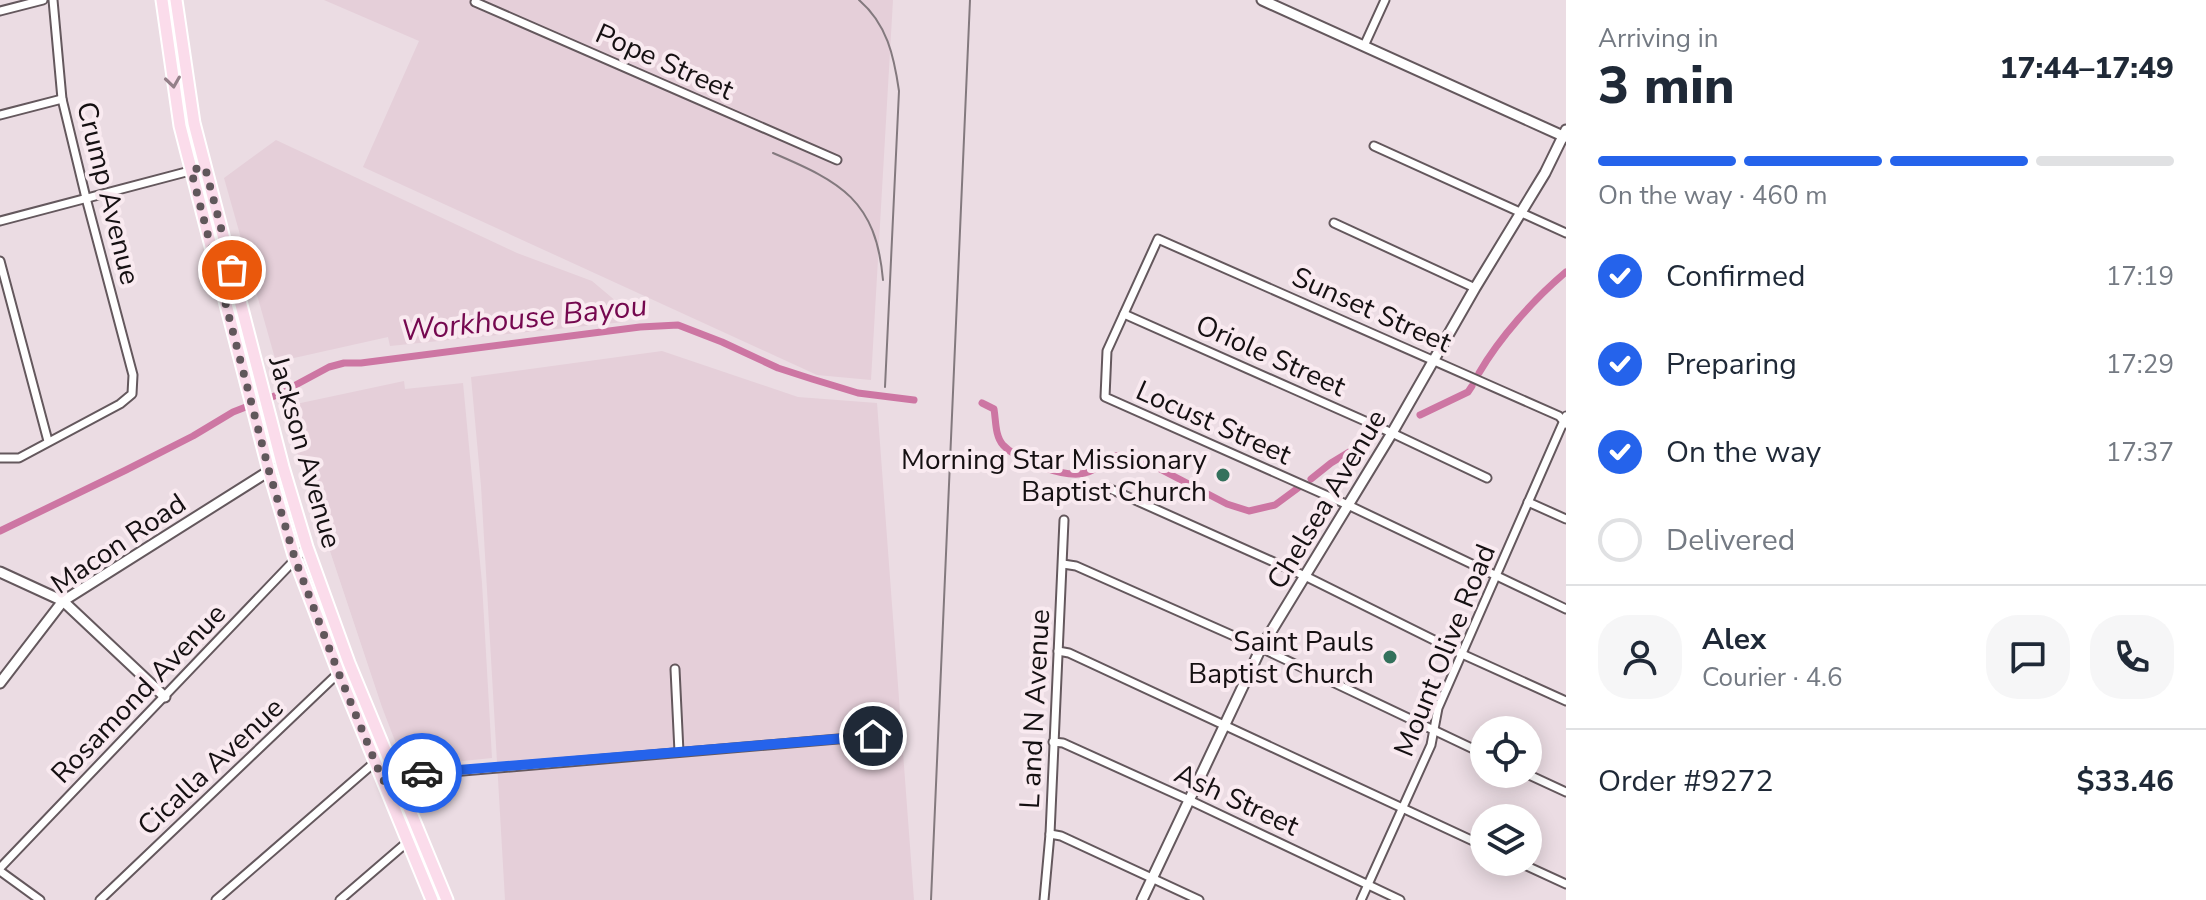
<!DOCTYPE html>
<meta charset="utf-8">
<style>
body{margin:0;font-family:"Nunito Sans",sans-serif;background:#f6f6f7;color:#1f2937;height:100vh;display:flex;flex-direction:column;font-size:30px;white-space:nowrap}
*{box-sizing:border-box;margin:0}
p{font-size:26px;color:#747a83}
.icon{flex:none;width:44px;height:44px;fill:none;stroke:currentColor;stroke-width:2;stroke-linecap:round;stroke-linejoin:round}
.map{position:relative;flex:1;overflow:hidden}
.drawer{display:flex;flex-direction:column;background:#fff;width:640px}
.drawer>*{flex:none}
.fabs{position:absolute;left:1470px;top:716px;display:grid;gap:16px}
.fabs a{display:grid;place-items:center;width:72px;height:72px;border-radius:50%;background:#fff;box-shadow:0 4px 20px #0003;font-size:40px}
.pin{position:absolute;display:grid;place-items:center;width:68px;height:68px;color:#fff;margin:-34px;border:4px solid #fff;border-radius:50%;box-shadow:0 2px 8px #0007}
.courier{position:absolute;display:grid;place-items:center;width:80px;height:80px;margin:-40px;border:6px solid #2563eb;border-radius:50%;background:#fff;color:#222;box-shadow:0 2px 10px #0007}
.head em{font-style:normal;font-weight:800}
.head div{display:flex;flex-direction:column-reverse}
.head{display:flex;align-items:center;justify-content:space-between;height:136px;padding:0 32px}
h1{font-size:52px;font-weight:800;line-height:60px}
.bar{display:grid;grid-template-columns:repeat(4,1fr);gap:12px 8px;align-content:center;height:96px;padding:0 32px}
.bar i{height:10px;border-radius:6px;background:#e0e1e3}
.bar .on{background:#2563eb}
.bar p{grid-column:span 4}
.line{display:flex;align-items:center;gap:20px;padding:0 32px;border-top:2px solid #e0e1e3}
.line div{flex:1}
.round{display:grid;place-items:center;flex:none;width:84px;height:84px;border-radius:32px;background:#f6f6f7}
ol{padding:0 32px;list-style:none}
li{display:flex;align-items:center;gap:24px;height:88px}
li p{margin-inline-start:auto}
li .icon{padding:8px;border-radius:50%;background:#2563eb;color:#fff;stroke-width:4}
li:last-child{color:#747a83}
li i{width:44px;height:44px;border:4px solid #e0e1e3;border-radius:50%}
main{display:flex;flex:1;min-height:0}
.map>svg:first-child{display:block}
</style>
<main>
<div class="map">
<svg width="1566" height="900" viewBox="0 0 1566 900">
<rect width="100%" height="100%" fill="#ebdce3"/>
<g fill="#e5cfd9">
<path d="M324,0H893L871,380L817,375L363,167L419,41Z"/>
<path d="M276,140L517,253L592,281L617,302L624,322L390,346L388,337L276,362L224,178Z"/>
<path d="M662,351L798,397L877,403L914,900H505L481,486L471,377Z"/>
<path d="M404,381L405,389L463,383L482,583L492,758L405,767L382,707L282,407Z"/>
</g>
<g fill="none" stroke-linecap="round" stroke-linejoin="round">
<g stroke="#cd76a3" stroke-width="7">
<path d="M1479,373C1500,337 1534,299 1566,272"/>
<path d="M982,403L994,409C996,421 995,436 1003,445C1017,460 1066,479 1085,473C1110,466 1106,449 1137,457L1227,504L1249,511L1275,505L1298,488"/>
<path d="M1420,415L1468,392L1472,386"/>
<path d="M1311,479L1331,463L1364,443"/>
<path d="M0,531L126,470L193,436L233,412L277,395L329,367L344,363H361L640,327L678,325L722,342L778,368L812,379L858,393L914,400"/>
</g>
<defs>
<g id="street">
<path d="M476,0L475,2L837,160"/>
<path d="M0,11L43,0"/>
<path d="M1364,46L1385,0"/>
<path d="M0,115L62,99"/>
<path d="M1374,146L1566,233"/>
<path d="M0,221L205,167"/>
<path d="M1334,223L1475,288"/>
<path d="M0,261L48,441"/>
<path d="M1124,314L1392,433L1487,478"/>
<path d="M1566,424L1559,416L1158,239L1107,351L1105,397L1348,505L1566,609"/>
<path d="M0,458H19L120,404L132,394L133,375L86,198L62,99L53,0"/>
<path d="M1106,487L1305,576L1462,654L1566,701"/>
<path d="M1528,502L1566,519"/>
<path d="M1063,564L1076,566L1261,648L1484,754"/>
<path d="M1058,651L1069,653L1484,846"/>
<path d="M675,669L679,752"/>
<path d="M1053,742L1063,743L1189,800L1400,900"/>
<path d="M1527,774L1566,792"/>
<path d="M393,777L873,736"/>
<path d="M1050,834L1061,836L1199,900"/>
<path d="M1518,862L1566,884"/>
<path d="M0,868L307,547"/>
<path d="M0,871L40,900"/>
<path d="M100,900L349,663"/>
<path d="M216,900L375,762L389,757"/>
<path d="M340,900L419,832"/>
<path d="M1044,900L1050,834L1064,520"/>
<path d="M1361,900L1431,745L1438,708L1566,416"/>
</g>
<g id="secondary">
<path d="M1262,0L1565,137"/>
<path d="M0,572L63,601L165,697"/>
<path d="M0,683L63,601L258,478L269,471L283,467"/>
<path d="M1142,900L1261,648L1392,433L1475,288L1545,173L1566,130"/>
</g>
<g id="primary">
<path d="M162,0L180,126L269,471L295,559L339,674L432,900"/>
<path d="M176,0L194,123L283,467L307,547L349,663L447,900"/>
</g>
</defs>
<use href="#street" stroke="#64585d" stroke-width="11"/>
<use href="#secondary" stroke="#64585d" stroke-width="13"/>
<use href="#primary" stroke="#fff" stroke-width="15"/>
<use href="#street" stroke="#fff" stroke-width="7"/>
<use href="#secondary" stroke="#fff" stroke-width="9"/>
<use href="#primary" stroke="#fbdceb" stroke-width="11"/>
<g stroke="#83797e" stroke-width="2">
<path d="M859,0C887,24 894,56 899,91L885,387"/>
<path d="M773,153C841,182 876,200 883,280"/>
<path d="M931,900L970,0"/>
</g>
</g>
<defs><path id="oneway-chevron" d="M-2-3.5L2.5 0L-2 3.5" fill="none" stroke-width="1.6" stroke-linecap="round" stroke-linejoin="round" transform="scale(2)"/></defs>
<use stroke="#948089" href="#oneway-chevron" transform="translate(173 82) rotate(82)"/>
<g fill="none" stroke-linecap="round" stroke-linejoin="round">
<path stroke="#60575b" stroke-width="8" stroke-dasharray="0 14.4" d="M232,270L205,167L191,170L269,471L295,559L339,674L383,781L396,775L422,773"/>
<path stroke="#2563eb" stroke-width="10" d="M422,773L873,736"/>
</g>
<g fill="#34715c" stroke="#f9eaf0" stroke-width="3">
<circle cx="1223" cy="475" r="8"/>
<circle cx="1390" cy="657" r="8"/>
</g>
<g text-anchor="middle" stroke-width="8" stroke-linejoin="round" paint-order="stroke">
<g font-size="28" fill="#151012" stroke="#f9eaf0">
<text transform="translate(665 61) rotate(24)" y="10">Pope Street</text>
<text transform="translate(109 193) rotate(76)" y="10">Crump Avenue</text>
<text transform="translate(1372 309) rotate(24)" y="10">Sunset Street</text>
<text transform="translate(1271 355) rotate(24)" y="10">Oriole Street</text>
<text transform="translate(1214 422) rotate(24)" y="10">Locust Street</text>
<text transform="translate(306 452) rotate(74)" y="10">Jackson Avenue</text>
<text transform="translate(1326 499) rotate(-59)" y="10">Chelsea Avenue</text>
<text transform="translate(118 543) rotate(-34)" y="10">Macon Road</text>
<text transform="translate(1444 650) rotate(-68)" y="10">Mount Olive Road</text>
<text transform="translate(138 693) rotate(-46)" y="10">Rosamond Avenue</text>
<text transform="translate(1034 709) rotate(-87)" y="10">L and N Avenue</text>
<text transform="translate(210 766) rotate(-43)" y="10">Cicalla Avenue</text>
<text transform="translate(1237 799) rotate(25)" y="10">Ash Street</text>
</g>
<g font-size="28" fill="#151012" stroke="#f9eaf0" text-anchor="end">
<text x="1207" y="469">Morning Star Missionary<tspan x="1207" dy="32">Baptist Church</tspan></text>
<text x="1374" y="651">Saint Pauls<tspan x="1374" dy="32">Baptist Church</tspan></text>
</g>
<g font-size="30" font-style="italic" fill="#75084f" stroke="#f9eaf0">
<text transform="translate(524 318) rotate(-6)" y="10">Workhouse Bayou</text>
</g>
</g>
</svg>
<div class="fabs">
<a><svg class="icon" aria-label="locate" viewBox="0 0 24 24"><circle cx="12" cy="12" r="6"/><path d="M12 2v4M12 18v4M2 12h4M18 12h4"/></svg></a>
<a><svg class="icon" aria-label="layers" viewBox="0 0 24 24"><path d="M12 4l9 5-9 5-9-5zM3 14l9 5 9-5"/></svg></a>
</div>
<div class="pin" style="left:232px;top:270px;background:#ea580c"><svg class="icon" aria-label="bag" viewBox="0 0 24 24"><path d="M5 8h14l-1 12H6zM9 8a3 3 0 0 1 6 0"/></svg></div>
<div class="pin" style="left:873px;top:736px;background:#1f2937"><svg class="icon" aria-label="home" viewBox="0 0 24 24"><path d="M3 11l9-7 9 7M6 9v11h12V9"/></svg></div>
<div class="courier" style="left:422px;top:773px"><svg class="icon" aria-label="car" viewBox="0 0 24 24"><path d="M5 17H2v-5l4-1 3-4h7l3 4 3 1v5h-3M9 17h6M6 11h13"/><circle cx="7" cy="17" r="2"/><circle cx="17" cy="17" r="2"/></svg></div>
</div>
<section class="drawer">
<div class="head"><div><h1>3 min</h1><p>Arriving in</p></div><em>17:44–17:49</em></div>
<div class="bar"><i class="on"></i><i class="on"></i><i class="on"></i><i></i><p>On the way · 460 m</p></div>
<ol>
<li><svg class="icon" aria-label="check" viewBox="0 0 24 24"><path d="M5 12l5 5 9-10"/></svg>Confirmed<p>17:19</p></li>
<li><svg class="icon" aria-label="check" viewBox="0 0 24 24"><path d="M5 12l5 5 9-10"/></svg>Preparing<p>17:29</p></li>
<li><svg class="icon" aria-label="check" viewBox="0 0 24 24"><path d="M5 12l5 5 9-10"/></svg>On the way<p>17:37</p></li>
<li><i></i>Delivered</li>
</ol>
<div class="line" style="height:144px"><a class="round"><svg class="icon" aria-label="person" viewBox="0 0 24 24"><circle cx="12" cy="8" r="4"/><path d="M4 21q1-7 8-7t8 7"/></svg></a><div><b>Alex</b><p>Courier · 4.6</p></div><a class="round"><svg class="icon" aria-label="chat" viewBox="0 0 24 24"><path d="M4 5h16v11H9l-5 4z"/></svg></a><a class="round"><svg class="icon" aria-label="phone" viewBox="0 0 24 24"><path d="M5 4h4l2 5-3 2q2 4 5 5l2-3 5 2v4C11 20 4 13 5 4z"/></svg></a></div>
<div class="line" style="height:104px"><div>Order #9272</div><b>$33.46</b></div>
</section>
</main>
